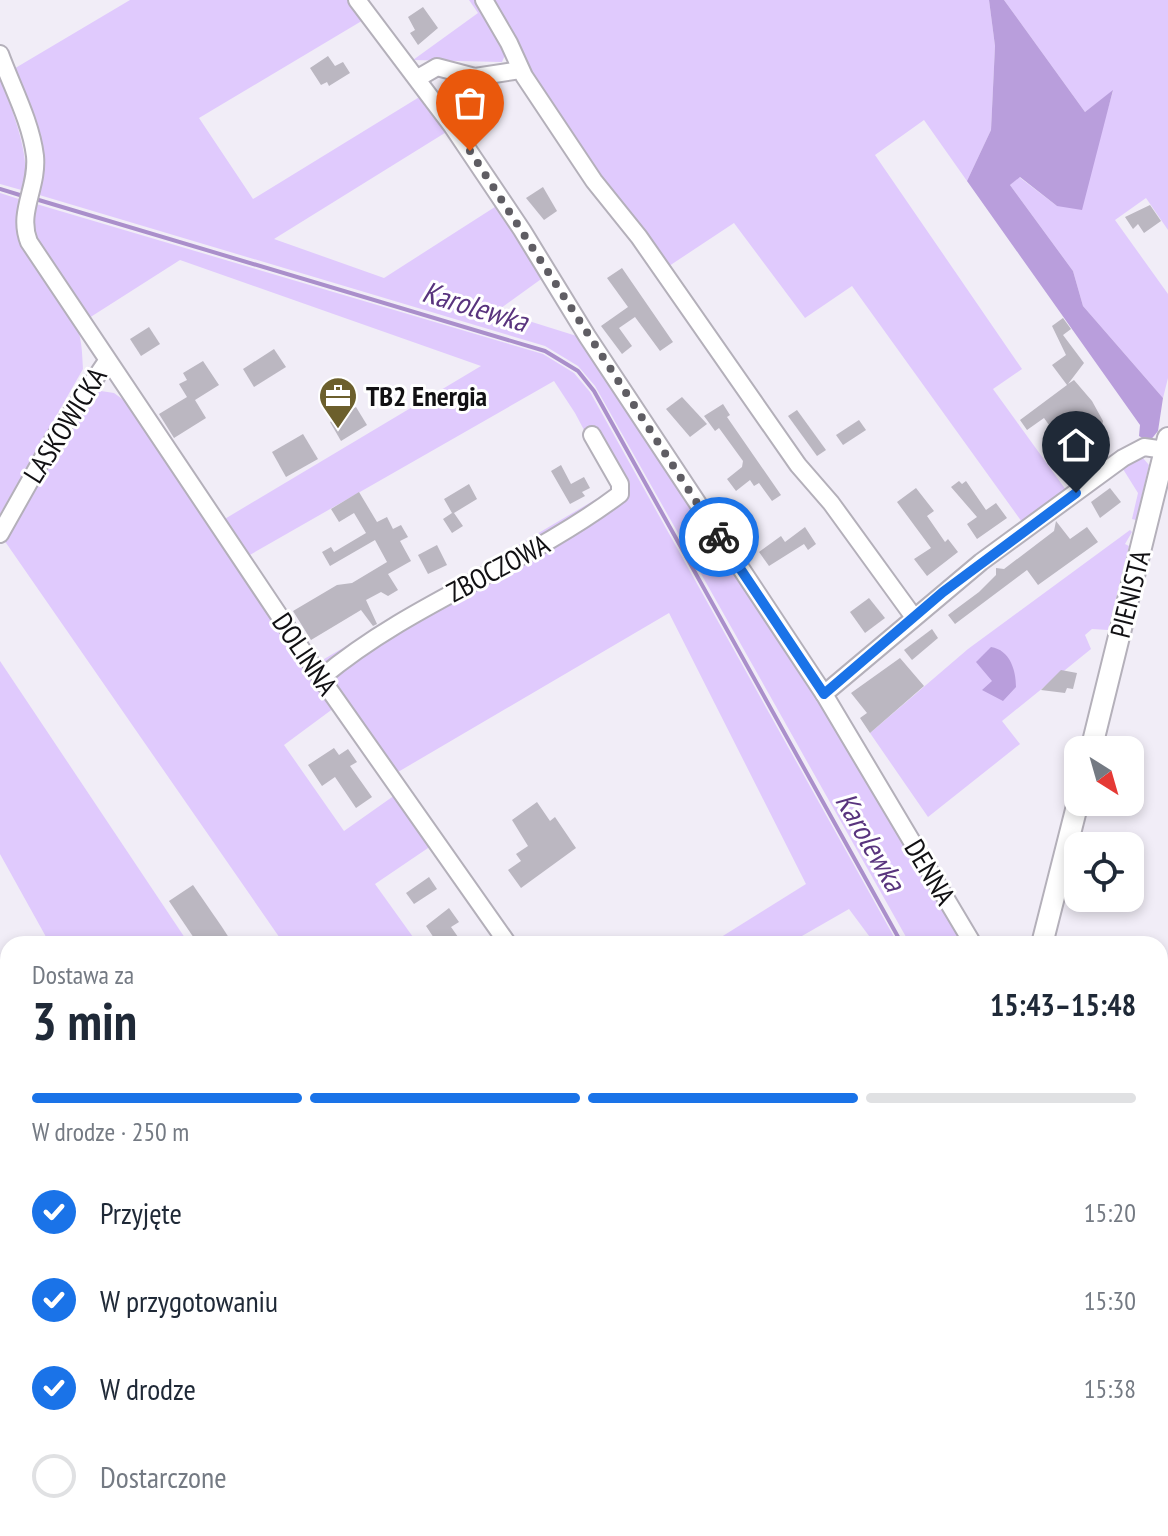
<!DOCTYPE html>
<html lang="pl">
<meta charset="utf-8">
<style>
body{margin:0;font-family:"PT Sans Narrow",sans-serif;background:#f2f2f3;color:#1f2937;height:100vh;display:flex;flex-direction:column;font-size:30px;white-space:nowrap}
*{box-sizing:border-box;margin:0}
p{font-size:26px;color:#747a83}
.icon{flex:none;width:44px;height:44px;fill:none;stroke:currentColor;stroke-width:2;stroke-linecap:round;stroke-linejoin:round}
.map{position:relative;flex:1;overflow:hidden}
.sheet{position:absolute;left:0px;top:936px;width:1168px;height:600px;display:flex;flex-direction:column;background:#fff;border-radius:24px 24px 0 0;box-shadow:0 4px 12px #0003}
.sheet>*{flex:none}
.needle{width:52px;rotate:143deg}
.fabs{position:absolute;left:1064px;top:736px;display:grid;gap:16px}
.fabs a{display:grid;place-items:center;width:80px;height:80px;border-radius:16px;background:#fff;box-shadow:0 4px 12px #0003;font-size:40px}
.pin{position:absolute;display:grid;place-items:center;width:68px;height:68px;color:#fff;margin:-82px -34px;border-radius:50% 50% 50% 0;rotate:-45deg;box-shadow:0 0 8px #0007}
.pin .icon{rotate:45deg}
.courier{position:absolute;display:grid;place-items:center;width:80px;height:80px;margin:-40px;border:6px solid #1a73e8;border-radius:50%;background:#fff;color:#222;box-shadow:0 2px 10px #0007}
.head em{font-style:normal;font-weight:800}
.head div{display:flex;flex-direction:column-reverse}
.head{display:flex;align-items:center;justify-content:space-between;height:136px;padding:0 32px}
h1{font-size:52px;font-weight:800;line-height:60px}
.bar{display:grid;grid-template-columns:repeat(4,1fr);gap:12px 8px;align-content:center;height:96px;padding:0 32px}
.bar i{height:10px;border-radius:6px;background:#e0e1e3}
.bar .selected{background:#1a73e8}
.bar p{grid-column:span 4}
ol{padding:0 32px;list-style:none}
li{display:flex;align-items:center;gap:24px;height:88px}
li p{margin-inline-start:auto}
li .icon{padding:8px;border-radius:50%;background:#1a73e8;color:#fff;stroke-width:4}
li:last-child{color:#747a83}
li i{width:44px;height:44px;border:4px solid #e0e1e3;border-radius:50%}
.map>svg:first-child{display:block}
</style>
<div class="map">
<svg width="1168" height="1536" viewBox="0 0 1168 1536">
<rect width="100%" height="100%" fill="#f1edf7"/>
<g fill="#e0cafd">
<path d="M130,0H351L365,19L199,118L253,199L421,96L448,131L274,239L384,278L498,205L544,277L497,311L583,338L815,695L966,944H910L595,386L578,366L545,346L36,194L12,70Z"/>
<path d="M469,0H989L995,46L991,130L967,181L924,120L875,155L1022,369L993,389L1066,490L1022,522L852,286L805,318L734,223L657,274L525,87L523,59L505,55L502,62L413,60L478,13Z"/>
<path d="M1004,0H1168V230L1146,198L1115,220L1168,294V378L1163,398L1083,306L1073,271L1010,185L1019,177L1057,206L1095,153L1113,91L1085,112Z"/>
<path d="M0,76C13,115 30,150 25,191L0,184Z"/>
<path d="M0,193L22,200C6,248 53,281 74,320C82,336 82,351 83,369L0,514Z"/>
<path d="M33,203L543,354L574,373L590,392L898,944H875L849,909L788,944H710L806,884L669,613L398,772L319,662L615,488L575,413L554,381L248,556L223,520L481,366L180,260L89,318L31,231Z"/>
<path d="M101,391L114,393L125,401L334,708L284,745L344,831L395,795L431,846L375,884L418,944H284L4,540L76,416L90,397Z"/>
<path d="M1142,457L1149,465L1136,520L1132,519L1138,493L1123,469L1106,481L1105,478L1127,462L1131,464Z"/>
<path d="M1130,530L1132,532L1125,544L1129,546L1108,630L1092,629L1085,635L1091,649L1002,721L1020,744L928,817L870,733L968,649Z"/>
<path d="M0,661L189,944H50L0,854Z"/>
<path d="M616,1528H864L861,1536H605Z"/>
</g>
<g fill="#b99edc">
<path d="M989,0H1004L1085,112L1113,90L1082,210L1057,206L1020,177L1010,185L1073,271L1083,306L1163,398L1158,431L1149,442L1139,436L1140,425L967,181L991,130L995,46Z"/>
<path d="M991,647C1010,650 1016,670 1016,687L1003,701L982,690L992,681L976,662Z"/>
</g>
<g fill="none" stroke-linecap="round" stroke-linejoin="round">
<g stroke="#aa8fcb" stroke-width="4">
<path d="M0,189L23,196"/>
<path d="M32,198L545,351L578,371L594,391L902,944"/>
</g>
</g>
<g fill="#bbb7c1">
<path d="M423,7L438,28L418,45L410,33L415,30L408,17Z"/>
<path d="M328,56L335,66L343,62L350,73L329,86L327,82L321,85L310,68Z"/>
<path d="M543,187L557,211L544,220L526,198Z"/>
<path d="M1150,205L1161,221L1144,233L1138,224L1133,229L1125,217Z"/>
<path d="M622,268L673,342L660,351L635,317L619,328L632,346L622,354L601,326L628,307L607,278Z"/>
<path d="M1063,318L1071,329L1063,335L1084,363L1068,384L1074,380L1092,401L1103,421L1102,428L1061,458L1050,441L1057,436L1044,418L1027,430L1020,420L1067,385L1052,365L1066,355L1052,326Z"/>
<path d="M149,327L160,344L141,356L130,339Z"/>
<path d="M274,349L286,367L254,387L243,369Z"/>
<path d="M203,361L219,385L195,400L206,418L174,438L159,414L187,397L179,384L187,380L183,373Z"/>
<path d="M682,397L707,424L690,437L666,409Z"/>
<path d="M723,404L730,415L727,417L781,495L772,501L759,483L754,486L750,480L736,491L727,479L742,467L743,461L719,428L715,431L704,416Z"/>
<path d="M356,407L367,425L341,441L330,422Z"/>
<path d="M797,410L826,450L817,456L788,416Z"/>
<path d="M859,420L866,430L843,445L836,435Z"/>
<path d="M303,434L318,459L286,477L272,452Z"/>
<path d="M561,465L571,484L584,477L590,488L582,492L585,496L570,504L551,471Z"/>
<path d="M959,481L962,484L966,481L986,510L996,503L1007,518L977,539L967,524L977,517L951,487Z"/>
<path d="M469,484L477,499L454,513L463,526L452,533L443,519L452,513L444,499Z"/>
<path d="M916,488L934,511L927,516L945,542L948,539L958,552L927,576L914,559L931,548L897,502Z"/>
<path d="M1110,488L1121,502L1100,518L1091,502Z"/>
<path d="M359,492L377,522L387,517L393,529L401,525L408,537L400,541L411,561L388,574L398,590L388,596L381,592L366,600L377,624L373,626L361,610L311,640L293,611L337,585L352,583L387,562L375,540L330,566L322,552L331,547L334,552L366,533L354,513L339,522L331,509Z"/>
<path d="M1056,521L1070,539L1087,527L1098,542L1038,585L1027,570L955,624L948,615L979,592L996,575V568L1004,569L1054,531Z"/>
<path d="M805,527L816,544L808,550L804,544L769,566L759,552L781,536L785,542Z"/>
<path d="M437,545L447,565L428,574L418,555Z"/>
<path d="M869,598L885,618L865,633L850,612Z"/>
<path d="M932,629L938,638L912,660L904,650Z"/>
<path d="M900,658L924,686L870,733L860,718L867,713L851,693Z"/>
<path d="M1061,670L1077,673L1073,689L1067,688L1065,693L1041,690Z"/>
<path d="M334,748L339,755L348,749L357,762L350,766L372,797L356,808L335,777L322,786L308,765Z"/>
<path d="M537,802L550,821L555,817L576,848L521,888L508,870L521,861L516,854L528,846L512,820Z"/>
<path d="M429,877L437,889L414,904L406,893Z"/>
<path d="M193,885L222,927L233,944H198L169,901Z"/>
<path d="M449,908L459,922L451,927L463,944H438L426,926Z"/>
</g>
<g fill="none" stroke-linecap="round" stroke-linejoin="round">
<defs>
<g id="minor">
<path d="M357,0L452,126L522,230L587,336L824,694L973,944"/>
<path d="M484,0L509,43L524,76L594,181L639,237L798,465L831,503L913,616"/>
<path d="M0,54C12,87 31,122 35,156C38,188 17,212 29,242L321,678L508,944"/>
<path d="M418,78L437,67L475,77L520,70"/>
<path d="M0,534L53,440L107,361"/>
<path d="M321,678C411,602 526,565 620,494V484L592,435"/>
<path d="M824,694L981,562L1123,458L1144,447L1165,450"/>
<path d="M1160,1183L1168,1150"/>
<path d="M1160,1248L1168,1247"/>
<path d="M1160,1431L1168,1425"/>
<path d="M1024,1534L1032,1528"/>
</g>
<g id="tertiary">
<path d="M1091,750L1168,438"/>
<path d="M1042,944L1078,802"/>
<path d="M881,1536L883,1528"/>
</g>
<g id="secondary">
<path d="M0,1247L8,1246"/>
<path d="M476,1528L480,1536"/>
<path d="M502,1528L510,1536"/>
</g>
</defs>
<use href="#minor" stroke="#b4b0ba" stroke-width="20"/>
<use href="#tertiary" stroke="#b4b0ba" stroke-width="24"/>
<use href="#secondary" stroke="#b4b0ba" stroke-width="26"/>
<use href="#minor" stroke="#fff" stroke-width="16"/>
<use href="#tertiary" stroke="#fff" stroke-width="20"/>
<use href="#secondary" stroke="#fff" stroke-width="22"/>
</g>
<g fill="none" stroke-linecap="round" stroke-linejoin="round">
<path stroke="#5f5d63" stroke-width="8" stroke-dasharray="0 14.4" d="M470,151L719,537"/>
<path stroke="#1a73e8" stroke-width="10" d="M719,537L824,694L943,592L1076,493"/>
</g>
<defs>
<symbol id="office-pin" viewBox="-11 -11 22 30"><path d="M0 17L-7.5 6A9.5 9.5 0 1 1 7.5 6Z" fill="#6c5f2c" stroke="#fff"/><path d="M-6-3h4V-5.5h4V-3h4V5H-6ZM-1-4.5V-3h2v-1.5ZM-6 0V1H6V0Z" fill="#fff"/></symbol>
</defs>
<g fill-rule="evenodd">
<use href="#office-pin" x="316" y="374" width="44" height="60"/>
</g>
<g text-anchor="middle" stroke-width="6" stroke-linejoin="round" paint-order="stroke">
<g font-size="28" font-weight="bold" fill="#111013" stroke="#fff" text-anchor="start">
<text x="366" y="406">TB2 Energia</text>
</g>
<g font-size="28" fill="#111013" stroke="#fff">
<text transform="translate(65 425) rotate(-58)" y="10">LASKOWICKA</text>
<text transform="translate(498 568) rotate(-28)" y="10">ZBOCZOWA</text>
<text transform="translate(1130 594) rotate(-76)" y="10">PIENISTA</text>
<text transform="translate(305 654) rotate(56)" y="10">DOLINNA</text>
<text transform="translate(930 872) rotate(59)" y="10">DENNA</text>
</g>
<g font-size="30" font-style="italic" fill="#59347e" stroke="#fff">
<text transform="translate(475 307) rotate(17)" y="10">Karolewka</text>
<text transform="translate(870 842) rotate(60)" y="10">Karolewka</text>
</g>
</g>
</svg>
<div class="fabs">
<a><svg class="needle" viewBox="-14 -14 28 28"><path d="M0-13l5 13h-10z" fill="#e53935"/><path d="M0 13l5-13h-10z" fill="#747a83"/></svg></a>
<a><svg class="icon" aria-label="locate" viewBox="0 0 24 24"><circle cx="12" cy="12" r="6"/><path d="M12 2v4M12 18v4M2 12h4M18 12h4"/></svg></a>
</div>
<div class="pin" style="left:470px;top:151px;background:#ea580c"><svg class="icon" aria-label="bag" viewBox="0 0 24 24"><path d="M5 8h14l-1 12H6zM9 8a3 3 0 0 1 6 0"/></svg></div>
<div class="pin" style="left:1076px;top:493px;background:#1f2937"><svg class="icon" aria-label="home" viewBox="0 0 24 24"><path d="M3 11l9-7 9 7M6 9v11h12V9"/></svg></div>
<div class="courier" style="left:719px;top:537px"><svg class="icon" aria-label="bike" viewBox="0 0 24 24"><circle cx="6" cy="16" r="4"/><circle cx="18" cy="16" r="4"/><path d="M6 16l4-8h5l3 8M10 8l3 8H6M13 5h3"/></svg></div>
<section class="sheet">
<div class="head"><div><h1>3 min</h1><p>Dostawa za</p></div><em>15:43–15:48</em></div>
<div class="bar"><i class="selected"></i><i class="selected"></i><i class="selected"></i><i></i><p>W drodze · 250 m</p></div>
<ol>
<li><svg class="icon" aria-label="check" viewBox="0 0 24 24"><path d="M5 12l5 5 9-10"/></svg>Przyjęte<p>15:20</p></li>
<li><svg class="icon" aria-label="check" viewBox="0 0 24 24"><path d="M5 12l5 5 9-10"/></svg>W przygotowaniu<p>15:30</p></li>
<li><svg class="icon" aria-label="check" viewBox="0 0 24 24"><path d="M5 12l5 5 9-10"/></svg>W drodze<p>15:38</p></li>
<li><i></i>Dostarczone</li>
</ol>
</section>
</div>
